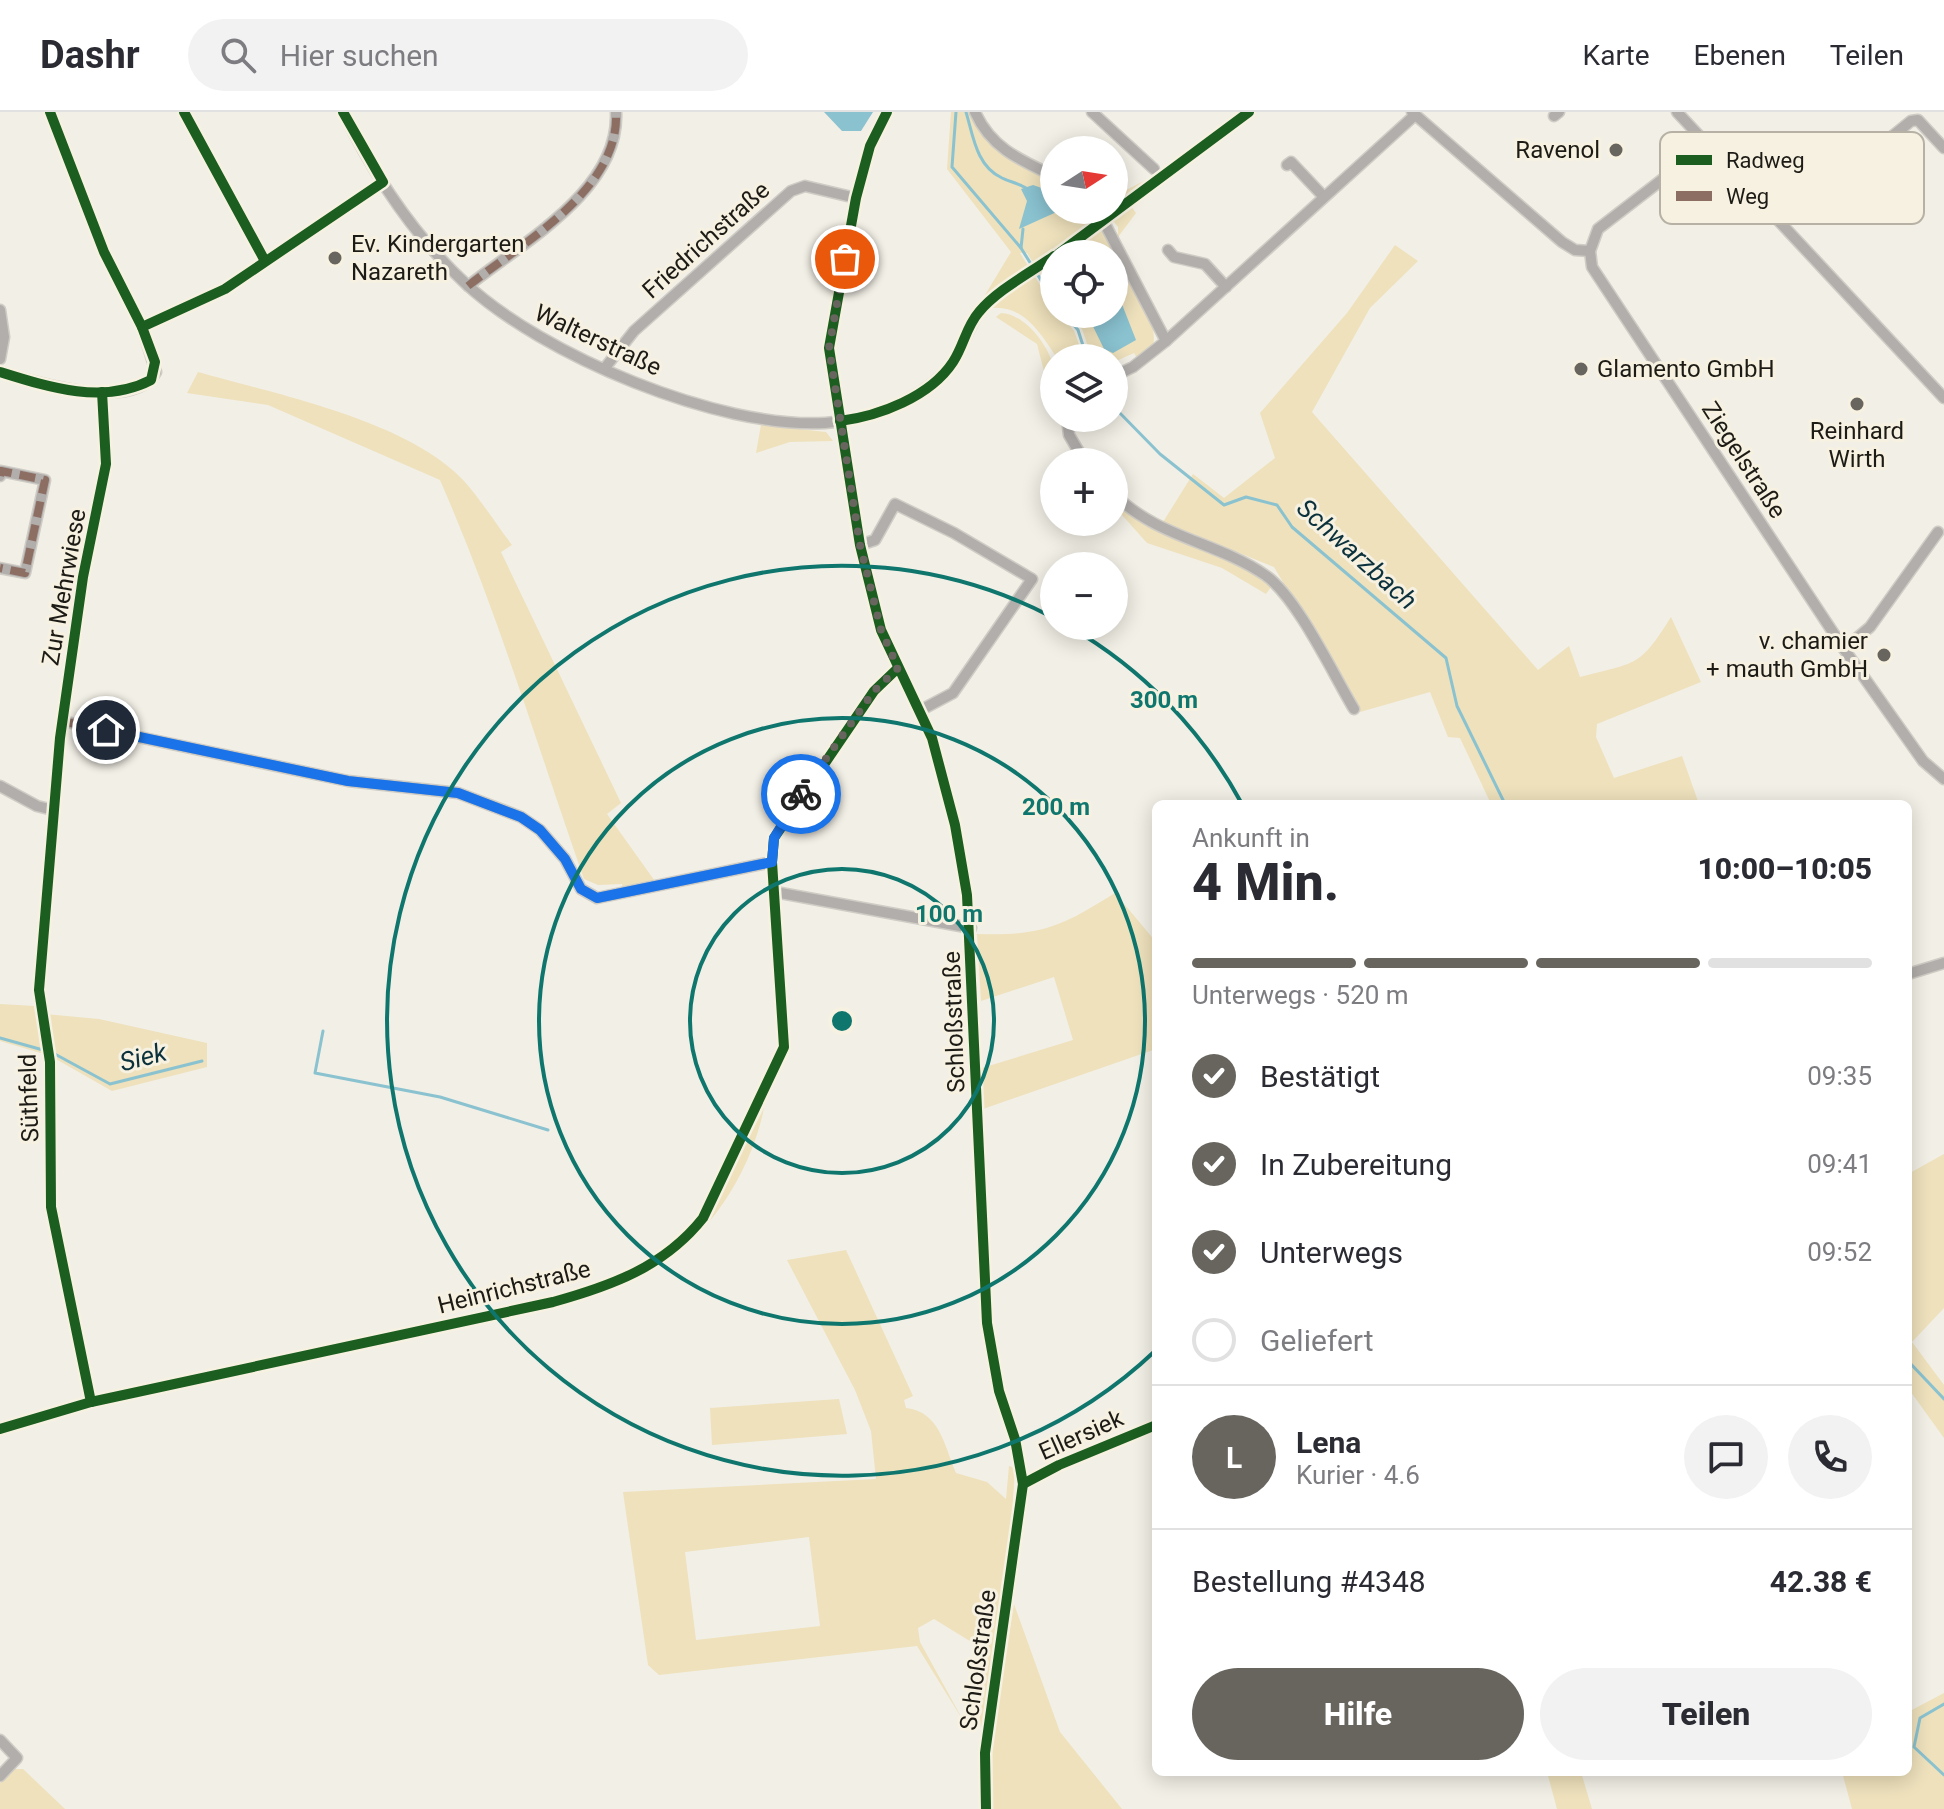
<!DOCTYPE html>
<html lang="de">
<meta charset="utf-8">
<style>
body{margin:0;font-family:Roboto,sans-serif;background:#f2f2f3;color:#2b2b33;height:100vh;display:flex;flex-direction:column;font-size:30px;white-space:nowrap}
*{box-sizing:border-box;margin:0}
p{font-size:26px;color:#7c7c81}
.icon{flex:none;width:44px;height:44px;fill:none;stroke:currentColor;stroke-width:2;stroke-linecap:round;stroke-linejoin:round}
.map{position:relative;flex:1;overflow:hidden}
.sheet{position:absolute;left:1152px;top:688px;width:760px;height:976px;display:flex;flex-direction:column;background:#fff;border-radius:12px;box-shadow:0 4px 20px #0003}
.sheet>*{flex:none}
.needle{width:52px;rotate:78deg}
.controls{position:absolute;left:1040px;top:24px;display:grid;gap:16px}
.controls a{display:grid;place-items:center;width:88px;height:88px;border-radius:50%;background:#fff;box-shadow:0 4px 20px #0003;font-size:40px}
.pin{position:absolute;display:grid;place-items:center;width:68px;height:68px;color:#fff;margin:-34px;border:4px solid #fff;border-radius:50%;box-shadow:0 2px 8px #0007}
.courier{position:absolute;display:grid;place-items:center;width:80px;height:80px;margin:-40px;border:6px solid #1a73e8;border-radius:50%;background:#fff;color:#222;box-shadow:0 2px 10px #0007}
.summary em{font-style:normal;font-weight:800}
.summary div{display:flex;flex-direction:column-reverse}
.summary{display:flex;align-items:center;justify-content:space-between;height:136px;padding:0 40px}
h1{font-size:52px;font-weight:800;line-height:60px}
.bar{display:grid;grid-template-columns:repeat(4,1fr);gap:12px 8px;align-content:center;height:96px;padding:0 40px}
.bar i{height:10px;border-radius:6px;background:#e1e1e2}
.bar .current{background:#68655e}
.bar p{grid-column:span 4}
.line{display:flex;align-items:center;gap:20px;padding:0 40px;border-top:2px solid #e1e1e2}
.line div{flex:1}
.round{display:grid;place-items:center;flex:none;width:84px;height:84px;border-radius:42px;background:#f2f2f3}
ol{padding:0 40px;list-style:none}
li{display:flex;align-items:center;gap:24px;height:88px}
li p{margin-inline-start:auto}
li .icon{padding:8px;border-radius:50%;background:#68655e;color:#fff;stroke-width:4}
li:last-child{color:#7c7c81}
li i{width:44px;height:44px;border:4px solid #e1e1e2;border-radius:50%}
.button{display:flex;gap:16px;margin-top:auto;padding:16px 40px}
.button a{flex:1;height:92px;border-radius:48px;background:#68655e;color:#fff;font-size:32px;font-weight:800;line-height:92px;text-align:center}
.button a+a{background:#f2f2f3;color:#2b2b33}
header{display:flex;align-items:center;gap:48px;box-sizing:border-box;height:112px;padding:0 40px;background:#fff;border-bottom:2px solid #e1e1e2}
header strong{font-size:38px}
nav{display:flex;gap:44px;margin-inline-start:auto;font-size:28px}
.search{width:560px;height:72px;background:#f2f2f3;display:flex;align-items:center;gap:20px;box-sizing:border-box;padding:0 28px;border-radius:44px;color:#7c7c81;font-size:30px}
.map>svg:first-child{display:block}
</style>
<header>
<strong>Dashr</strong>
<div class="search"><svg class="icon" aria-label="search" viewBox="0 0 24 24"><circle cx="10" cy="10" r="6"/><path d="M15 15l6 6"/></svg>Hier suchen</div>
<nav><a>Karte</a><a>Ebenen</a><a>Teilen</a></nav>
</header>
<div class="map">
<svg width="1944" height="1697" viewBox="0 0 1944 1697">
<rect width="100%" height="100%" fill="#f2efe6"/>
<g fill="#eee1bc" fill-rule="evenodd">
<path d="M951,0H973L981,20L1054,68V98H1087C1110,135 1161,190 1153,237L1138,248L1134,241L1114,250V246H1092L1082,217L1070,202H1114V142H1054V183L1027,141H1020L1054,195V202H1060L1074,219L1084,246H1057C1041,222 1024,193 992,196L985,183L1011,140L947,57Z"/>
<path d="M1146,68L1149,72L1127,89L1136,101L1118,125V115L1105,98H1114V84Z"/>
<path d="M1395,133L1418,149L1370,196L1312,300L1538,558L1569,534L1580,565C1637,550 1639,556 1671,505L1701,570L1597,612L1596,625L1614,666L1682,644L1699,692H1491L1460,626L1448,625L1430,580L1360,600L1274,455L1163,410L1193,362L1224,386L1275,346L1260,301L1347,201Z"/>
<path d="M1001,201C1024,202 1047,231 1053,253C1057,266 1054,285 1054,298L1037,232L996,205Z"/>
<path d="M198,260C275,282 409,309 464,369C481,388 496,412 512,433L501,440L621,691L607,702L657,772L623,778L622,772L598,773L584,767C537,633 497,498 440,368L268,293L187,281Z"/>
<path d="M761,313L826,320L833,329L790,330L756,341Z"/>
<path d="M1114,387C1157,433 1228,432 1271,475L1266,482L1222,456L1147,431L1114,394Z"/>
<path d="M1115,781L1156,830V937L983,997L982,956L1073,928L1054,865L981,889L977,822C1041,824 1061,815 1115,781Z"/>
<path d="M0,892L35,894L44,942L0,929Z"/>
<path d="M45,902L99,907L207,931V955L112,979L54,946Z"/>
<path d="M764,996C755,1041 730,1089 699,1121Z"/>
<path d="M1944,1042V1196L1912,1230L1944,1273V1326L1908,1276V1062Z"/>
<path d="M846,1138L913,1284L904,1288L906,1296C940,1300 944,1333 956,1361L987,1370L1006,1387L1009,1354L1015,1356L1009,1449L984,1616H981L977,1587L985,1561L978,1534L934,1507L918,1516L920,1530L964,1610L917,1534L659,1563L648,1553L623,1380L876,1367L871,1319L855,1278L787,1148ZM809,1425L820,1514L696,1528L685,1440Z"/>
<path d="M839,1287L847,1322L712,1333L710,1296Z"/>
<path d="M1014,1492L1060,1620L1122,1697H991L988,1655Z"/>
<path d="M1944,1581V1697H1852L1842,1660H1908V1600Z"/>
<path d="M13,1657H23L65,1697H0V1671Z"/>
<path d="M1547,1660H1581L1592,1697H1557Z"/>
</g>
<g fill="#8ac2d0">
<path d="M824,0H873L861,19H842Z"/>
<path d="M1033,73L1053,80L1054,98H1061L1019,117L1027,89L1021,77Z"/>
<path d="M1114,172L1136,228L1113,241L1104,237L1087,202H1114Z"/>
</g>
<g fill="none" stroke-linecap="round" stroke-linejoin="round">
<g stroke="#8ac2d0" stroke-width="3">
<path d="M956,0L952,55L1021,136L1054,189"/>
<path d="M966,0C973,23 976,54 1002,66C1010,70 1018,71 1026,76"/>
<path d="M1021,136L1023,117"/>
<path d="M1065,202L1078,218L1087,246"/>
<path d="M1114,295L1160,342L1224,393L1246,385L1277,393L1292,415L1446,546L1457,594L1505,692"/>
<path d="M323,919L315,961L440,985L548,1018"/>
<path d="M0,926L43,938"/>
<path d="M53,941L110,972L202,949"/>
<path d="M1908,1249L1944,1287"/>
<path d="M1944,1592L1920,1606L1914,1635L1944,1663"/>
</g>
<defs>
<g id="minor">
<path d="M50,0L104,140L142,215"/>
<path d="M184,0L265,149"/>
<path d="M343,0C374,63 413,123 465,171C542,243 719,317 825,311C869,308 914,291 945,260C960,245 967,217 981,197"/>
<path d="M887,0L870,34L856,86L829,236L860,433L881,518L932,626L955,713L967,783L987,1211L999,1279L1015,1327L1023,1372L985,1641L986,1697"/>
<path d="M975,0C991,36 1020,48 1054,64"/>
<path d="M1092,0L1154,57"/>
<path d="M1412,0L1562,130L1575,138L1590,139"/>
<path d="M1677,0L1944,286"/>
<path d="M1554,4L1559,0"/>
<path d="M1707,33L1598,117L1590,139L1592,155L1844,537L1923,649L1944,667"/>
<path d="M1874,39L1911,9L1918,8L1944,36"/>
<path d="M1287,53L1291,50L1324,85"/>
<path d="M1095,98L1101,106"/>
<path d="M1105,112L1166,229"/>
<path d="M1168,138L1174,145L1205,152L1226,175"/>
<path d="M468,174C523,130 620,78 616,0"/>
<path d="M0,198L4,225L0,247"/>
<path d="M604,257L634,219L791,79L805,74L856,86"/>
<path d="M0,260C34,270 133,301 156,260L142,215L225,177L383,70"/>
<path d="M1114,264L1133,255L1166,229L1415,3"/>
<path d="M1067,306L1069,323L1085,350"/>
<path d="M0,364L1,359L45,368L25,461L0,456"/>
<path d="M1114,382C1156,425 1217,430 1265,463C1297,485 1333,562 1354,597"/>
<path d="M860,433L875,428L895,392L954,421L1032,467L953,581L921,598"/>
<path d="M1844,537L1870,515L1938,420"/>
<path d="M62,609L348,669L458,681L521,705L540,718L565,747L581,777L597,786L772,750"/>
<path d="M0,674L37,694L53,698"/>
<path d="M775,780L971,816"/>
<path d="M1908,862L1944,851"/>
<path d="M91,1290L51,1095L50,950L39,878L60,626L83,465L106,352L102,280"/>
<path d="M0,1317L91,1290L553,1190C611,1174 664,1155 703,1106L784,935L772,750L774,726L874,579L898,556"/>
<path d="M1023,1372L1059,1353L1156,1313"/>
<path d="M0,1628L17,1646L0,1664"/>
</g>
</defs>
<use href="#minor" stroke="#cfccc5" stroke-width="13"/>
<use href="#minor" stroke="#b1aeac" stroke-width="10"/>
<g stroke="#8d6e63" stroke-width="8" stroke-dasharray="16 8" stroke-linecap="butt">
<path d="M468,174C523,130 620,78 616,0"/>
<path d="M0,364L1,359L45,368L25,461L0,456"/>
<path d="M62,609L128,623"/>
</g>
<defs>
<g id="cycleway">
<path d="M50,0L104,140L142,215"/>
<path d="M184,0L265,149"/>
<path d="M887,0L870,34L856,86L829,236L860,433L881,518L932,626L955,713L967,783L987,1211L999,1279L1015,1327L1023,1372L985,1641L986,1697"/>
<path d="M1058,142L1249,0"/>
<path d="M0,260C48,275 103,293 151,268L155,250L142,215L225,177L383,70L343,0"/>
<path d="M840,309C879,304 930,285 953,250C964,233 966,215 979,200C997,178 1030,161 1054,144"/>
<path d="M91,1290L51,1095L50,950L39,878L60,626L83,465L106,352L102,280"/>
<path d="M0,1317L91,1290L553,1190C611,1174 664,1155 703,1106L784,935L772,750L774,726L874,579L898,556"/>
<path d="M1023,1372L1059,1353L1156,1313"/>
</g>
</defs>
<use href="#cycleway" stroke="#f7f1e1" stroke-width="15"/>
<use href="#cycleway" stroke="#1b5e20" stroke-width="10"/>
</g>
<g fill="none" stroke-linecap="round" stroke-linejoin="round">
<path stroke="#68655e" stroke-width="8" stroke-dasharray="0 14.4" d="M801,682L874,579L898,556L881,518L860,433L829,236L845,147"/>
<path stroke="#1a73e8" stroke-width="10" d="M106,618L348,669L458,681L521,705L540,718L565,747L581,777L597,786L772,750L774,726L801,682"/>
</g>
<g fill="none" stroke="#0f766e" stroke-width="4">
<circle cx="842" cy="909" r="152"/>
<circle cx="842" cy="909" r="303"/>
<path d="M1155 1239A455 455 0 1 1 1052 505M1070 515A455 455 0 0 1 1242 692"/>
</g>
<g fill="#68655e" stroke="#f7f1e1" stroke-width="3">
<circle cx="1616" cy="38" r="8"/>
<circle cx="335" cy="146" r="8"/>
<circle cx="1581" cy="257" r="8"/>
<circle cx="1857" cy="292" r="8"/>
<circle cx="1884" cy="543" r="8"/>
</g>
<g text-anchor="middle" stroke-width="6" stroke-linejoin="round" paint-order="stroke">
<g font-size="24" fill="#1d1b15" stroke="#f7f1e1" text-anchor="end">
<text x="1600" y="46">Ravenol</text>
<text x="351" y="140" text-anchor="start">Ev. Kindergarten<tspan x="351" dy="28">Nazareth</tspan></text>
<text x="1597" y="265" text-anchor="start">Glamento GmbH</text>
<text x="1857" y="327" text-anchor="middle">Reinhard<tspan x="1857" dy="28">Wirth</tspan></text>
<text x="1868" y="537">v. chamier<tspan x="1868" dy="28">+ mauth GmbH</tspan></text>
</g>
<g font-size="24" fill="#1d1b15" stroke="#f7f1e1">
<text transform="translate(706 128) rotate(-42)" y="8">Friedrichstraße</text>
<text transform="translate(598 228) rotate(25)" y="8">Walterstraße</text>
<text transform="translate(1744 348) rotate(57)" y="8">Ziegelstraße</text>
<text transform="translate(64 475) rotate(-80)" y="8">Zur Mehrwiese</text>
<text transform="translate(954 910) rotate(-92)" y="8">Schloßstraße</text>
<text transform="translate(29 986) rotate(-92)" y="8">Süthfeld</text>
<text transform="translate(514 1175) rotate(-14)" y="8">Heinrichstraße</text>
<text transform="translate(1081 1323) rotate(-24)" y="8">Ellersiek</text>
<text transform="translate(978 1548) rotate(-82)" y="8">Schloßstraße</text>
</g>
<g font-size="26" font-style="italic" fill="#0a313c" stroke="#f7f1e1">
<text transform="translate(1357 442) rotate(42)" y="9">Schwarzbach</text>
<text transform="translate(143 945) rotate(-14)" y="9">Siek</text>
</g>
</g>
<rect x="1660" y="20" width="264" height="92" rx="12" fill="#f7f1e1" stroke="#b6b1a4" stroke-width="2"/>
<rect x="1676" y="43" width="36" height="10" fill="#1b5e20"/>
<rect x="1676" y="79" width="36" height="10" fill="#8d6e63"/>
<g font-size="22" fill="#1d1b15">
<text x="1726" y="56">Radweg</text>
<text x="1726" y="92">Weg</text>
</g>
<circle cx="842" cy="909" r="12" fill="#0f766e" stroke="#f7f1e1" stroke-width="4"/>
<g font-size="24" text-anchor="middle" font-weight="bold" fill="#0f766e" stroke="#f7f1e1" stroke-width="6" stroke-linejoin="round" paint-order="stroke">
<text x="1164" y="596">300 m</text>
<text x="1056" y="703">200 m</text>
<text x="949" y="810">100 m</text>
</g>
</svg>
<div class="controls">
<a><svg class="needle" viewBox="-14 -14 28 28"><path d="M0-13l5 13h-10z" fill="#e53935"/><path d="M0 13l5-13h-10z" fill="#7c7c81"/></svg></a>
<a><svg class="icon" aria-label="locate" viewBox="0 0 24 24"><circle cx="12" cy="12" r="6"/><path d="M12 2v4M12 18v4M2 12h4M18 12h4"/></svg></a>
<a><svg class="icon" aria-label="layers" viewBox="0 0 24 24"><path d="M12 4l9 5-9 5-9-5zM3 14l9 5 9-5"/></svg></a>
<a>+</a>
<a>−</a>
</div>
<div class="pin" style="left:845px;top:147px;background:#ea580c"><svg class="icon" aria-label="bag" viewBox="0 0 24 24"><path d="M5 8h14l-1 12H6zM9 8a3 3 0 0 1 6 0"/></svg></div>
<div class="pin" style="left:106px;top:618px;background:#1f2937"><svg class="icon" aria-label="home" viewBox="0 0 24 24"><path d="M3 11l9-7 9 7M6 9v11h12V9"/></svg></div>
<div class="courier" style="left:801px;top:682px"><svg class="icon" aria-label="bike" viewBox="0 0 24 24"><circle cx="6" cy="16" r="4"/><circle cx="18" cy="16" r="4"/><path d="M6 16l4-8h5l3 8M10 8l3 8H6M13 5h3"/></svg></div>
<section class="sheet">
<div class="summary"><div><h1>4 Min.</h1><p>Ankunft in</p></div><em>10:00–10:05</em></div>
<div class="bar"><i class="current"></i><i class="current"></i><i class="current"></i><i></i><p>Unterwegs · 520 m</p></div>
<ol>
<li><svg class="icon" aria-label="check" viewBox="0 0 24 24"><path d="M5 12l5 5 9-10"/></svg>Bestätigt<p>09:35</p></li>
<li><svg class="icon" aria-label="check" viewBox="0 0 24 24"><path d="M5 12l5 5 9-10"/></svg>In Zubereitung<p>09:41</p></li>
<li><svg class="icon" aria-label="check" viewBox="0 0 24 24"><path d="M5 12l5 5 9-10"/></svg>Unterwegs<p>09:52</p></li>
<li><i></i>Geliefert</li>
</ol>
<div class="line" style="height:144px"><b class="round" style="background:#68655e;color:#fff">L</b><div><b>Lena</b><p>Kurier · 4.6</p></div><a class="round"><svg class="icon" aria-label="chat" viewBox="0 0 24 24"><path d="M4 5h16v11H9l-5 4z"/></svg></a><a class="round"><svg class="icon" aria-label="phone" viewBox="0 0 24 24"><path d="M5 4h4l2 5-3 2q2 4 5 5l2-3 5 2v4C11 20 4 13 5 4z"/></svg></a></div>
<div class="line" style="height:104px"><div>Bestellung #4348</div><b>42.38 €</b></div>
<div class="button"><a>Hilfe</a><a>Teilen</a></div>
</section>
</div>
